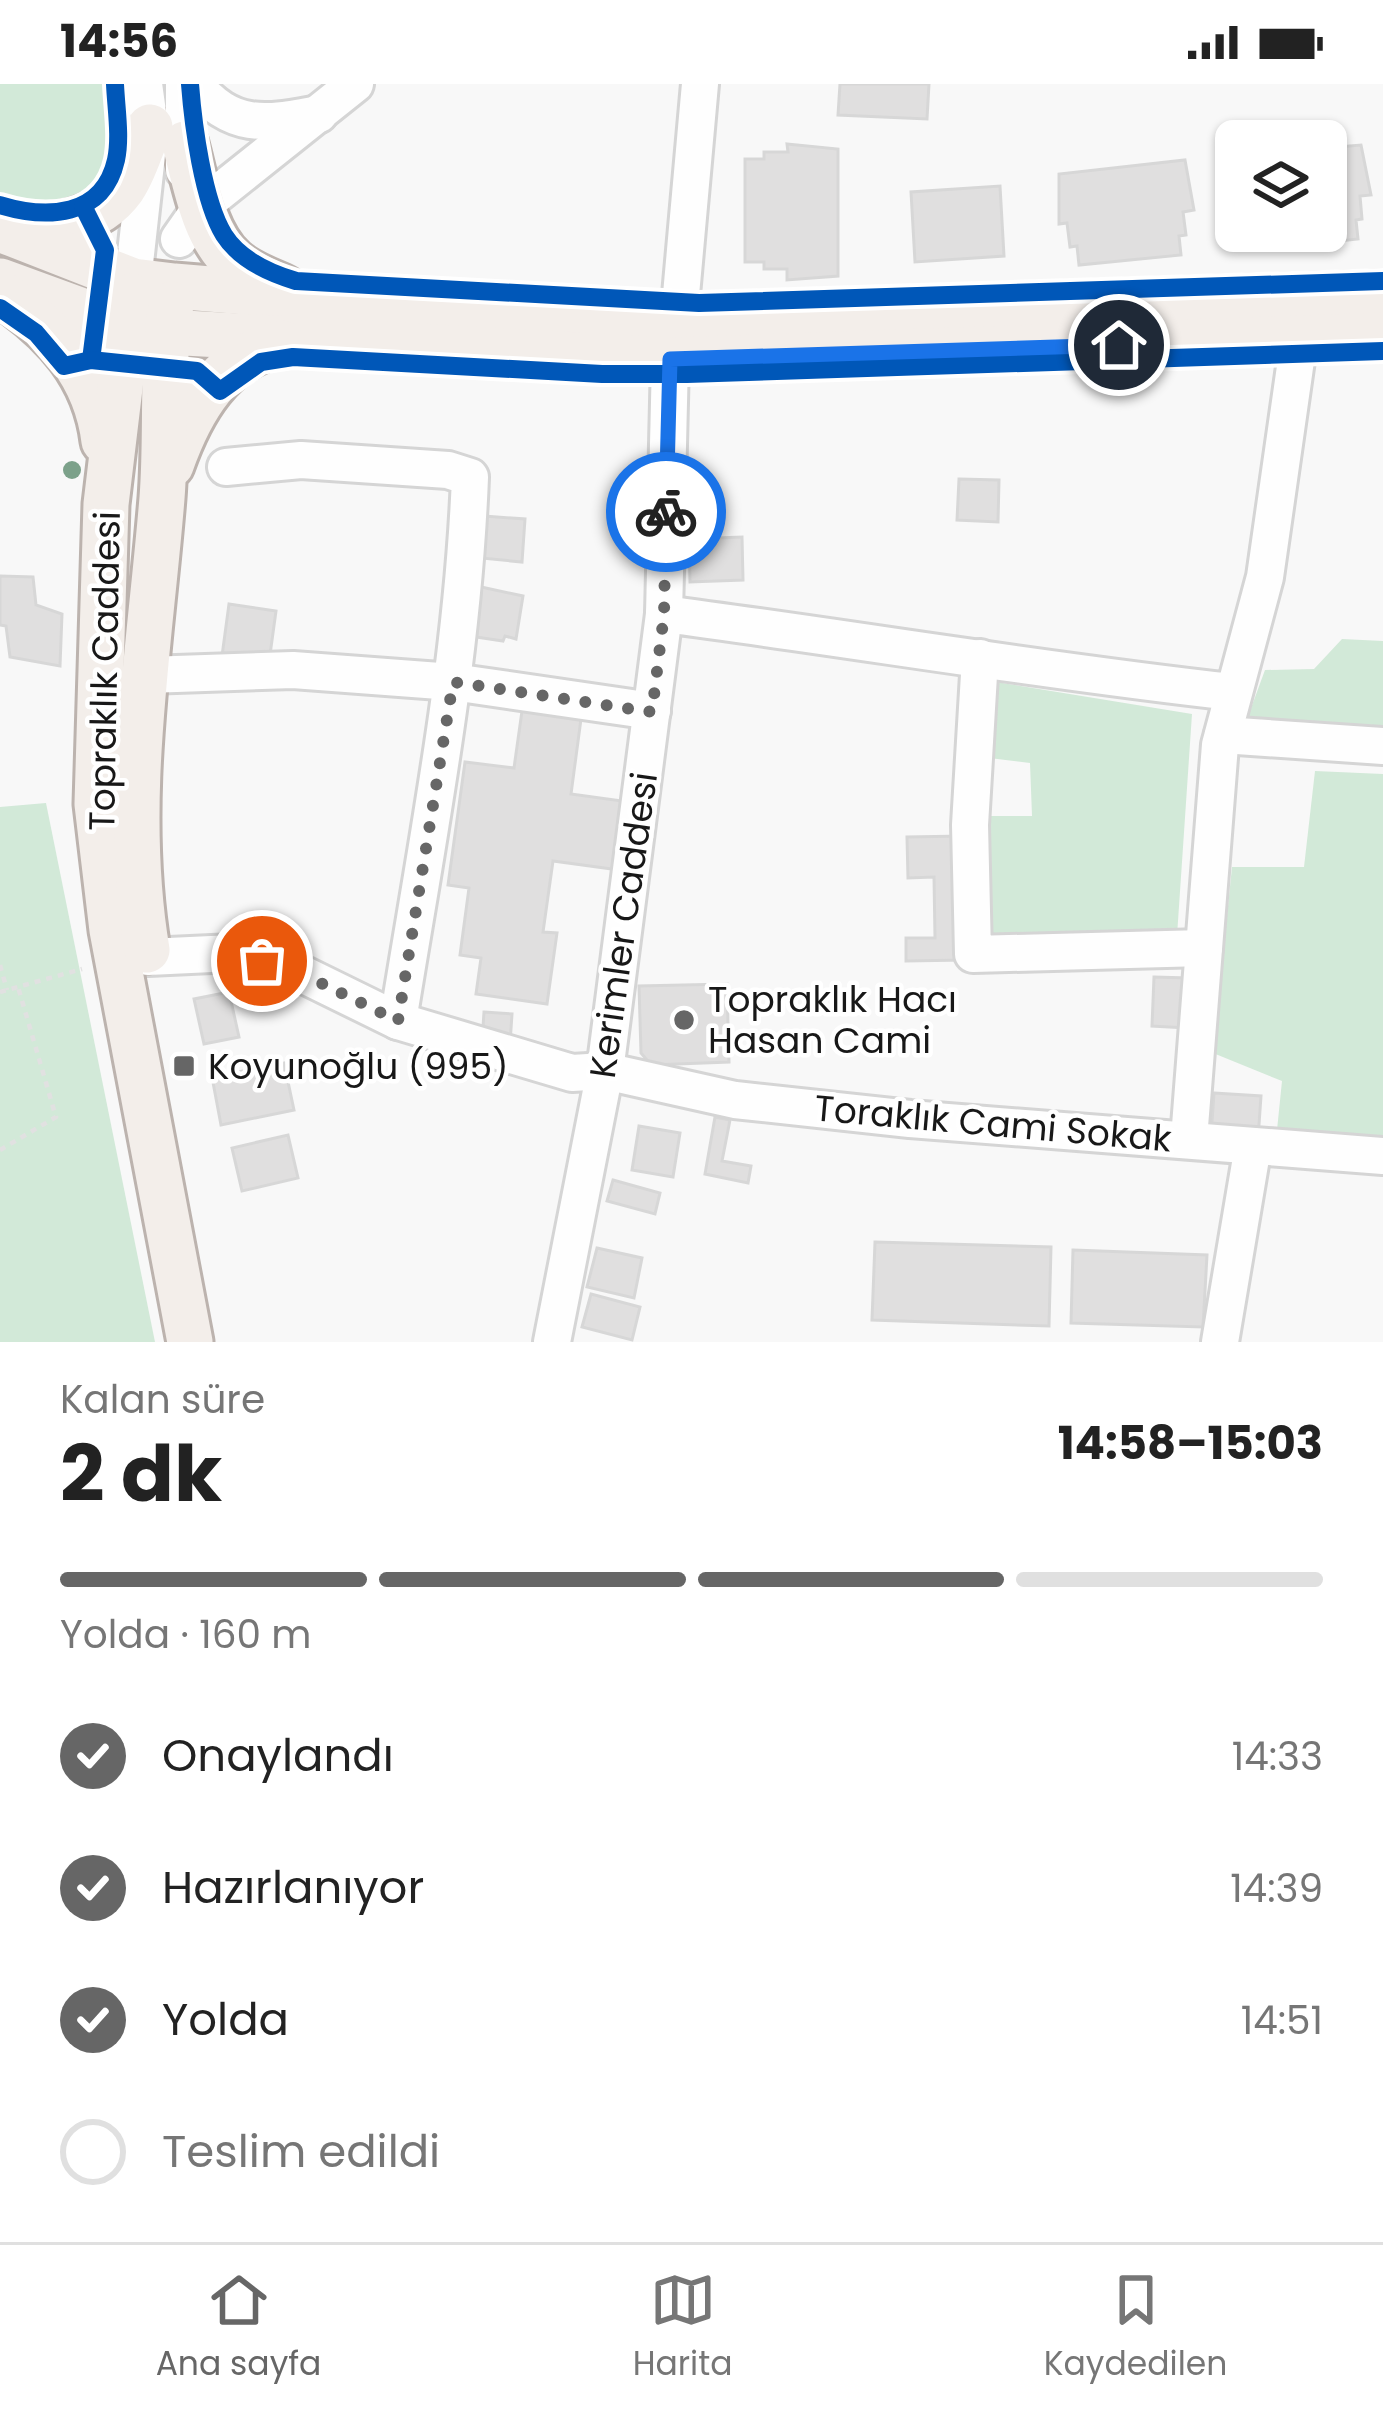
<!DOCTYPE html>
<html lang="tr">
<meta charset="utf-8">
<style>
body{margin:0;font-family:Poppins,sans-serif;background:#f2f2f2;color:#222;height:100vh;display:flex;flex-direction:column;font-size:45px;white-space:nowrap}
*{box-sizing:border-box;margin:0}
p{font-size:39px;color:#767676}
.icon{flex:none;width:66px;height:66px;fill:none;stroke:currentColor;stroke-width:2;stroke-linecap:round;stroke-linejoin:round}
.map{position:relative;height:1258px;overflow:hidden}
.sheet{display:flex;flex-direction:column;background:#fff;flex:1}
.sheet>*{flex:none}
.buttons{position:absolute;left:1215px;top:36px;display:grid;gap:24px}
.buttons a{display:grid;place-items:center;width:132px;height:132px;border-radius:18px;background:#fff;box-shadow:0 3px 9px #0004;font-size:60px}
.pin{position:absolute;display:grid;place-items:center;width:102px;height:102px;color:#fff;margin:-51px;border:6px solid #fff;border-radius:50%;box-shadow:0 3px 12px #0007}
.courier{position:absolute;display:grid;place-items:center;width:120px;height:120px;margin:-60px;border:9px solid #1a73e8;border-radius:50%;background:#fff;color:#222;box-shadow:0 3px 15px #0007}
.headline em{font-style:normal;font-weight:700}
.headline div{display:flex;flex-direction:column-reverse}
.headline{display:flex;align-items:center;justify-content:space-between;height:204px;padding:0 60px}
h1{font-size:78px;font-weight:700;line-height:90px}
.bar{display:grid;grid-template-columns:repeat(4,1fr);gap:18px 12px;align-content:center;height:144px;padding:0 60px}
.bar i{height:15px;border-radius:9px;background:#e0e0e0}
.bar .on{background:#666}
.bar p{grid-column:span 4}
ol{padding:0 60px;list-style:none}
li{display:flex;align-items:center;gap:36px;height:132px}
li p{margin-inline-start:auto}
li .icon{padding:12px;border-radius:50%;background:#666;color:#fff;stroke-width:4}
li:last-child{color:#767676}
li i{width:66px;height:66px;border:6px solid #e0e0e0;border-radius:50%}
.status{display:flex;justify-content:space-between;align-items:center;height:84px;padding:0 60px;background:#fff;direction:ltr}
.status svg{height:33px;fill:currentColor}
.tab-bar{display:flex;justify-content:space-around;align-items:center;height:168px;border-top:3px solid #e0e0e0;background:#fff;font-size:33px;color:#767676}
.tab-bar a{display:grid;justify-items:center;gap:6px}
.tab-bar .on{color:#666}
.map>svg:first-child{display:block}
</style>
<div class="status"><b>14:56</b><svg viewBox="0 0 49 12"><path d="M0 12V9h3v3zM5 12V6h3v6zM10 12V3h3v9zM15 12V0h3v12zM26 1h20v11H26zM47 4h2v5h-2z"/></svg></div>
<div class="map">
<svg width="1383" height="1258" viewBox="0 0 1383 1258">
<rect width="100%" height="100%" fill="#f8f8f8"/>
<g fill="#d2e9d8">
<path d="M0,0H113L118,96L69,132L0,112Z"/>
<path d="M1342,555L1383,557V646L1247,635L1265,586L1314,585Z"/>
<path d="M990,597L1192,630L1177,852H984L988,732H1032L1030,679L989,674Z"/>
<path d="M1315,687L1383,690V1056L1277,1046L1282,997L1213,969L1232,783H1304Z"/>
<path d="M46,719L155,1258H0V723Z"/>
</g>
<g fill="#e0dfdf" stroke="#d7d7d7" stroke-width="3">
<path d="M840,0H929L927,35L838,31Z"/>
<path d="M787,60L838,65V192L787,196V185H764V178H745V75H764V68H788Z"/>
<path d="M1361,61L1371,111L1360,112L1362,135L1356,136L1358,155L1256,166L1254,147H1326V64Z"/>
<path d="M1185,76L1194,126L1183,128L1186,151L1179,152L1181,171L1079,181L1077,162L1070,163L1067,139L1059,140V90Z"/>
<path d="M1000,102L1004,172L915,178L911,108Z"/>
<path d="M959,395L999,396L998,438L957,436Z"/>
<path d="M484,432L525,435L522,478L481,474Z"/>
<path d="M742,453L743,496L690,498L689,455Z"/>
<path d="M0,492L33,493L36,521L62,530L60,582L10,573L6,542L0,541Z"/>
<path d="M472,501L523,512L516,555L505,552L503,557L463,551Z"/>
<path d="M229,520L276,527L269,578L222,572Z"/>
<path d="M522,627L581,635L571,710L622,717L612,785L553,777L543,848L557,849L547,920L476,910L481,874L460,871L469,804L448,801L465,678L514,684Z"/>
<path d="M963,752L965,876L906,877V854H935L934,793L908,794L907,753Z"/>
<path d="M1154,893L1188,894L1186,944L1152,942Z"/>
<path d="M727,900L729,978L651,981L641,969L639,902Z"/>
<path d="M229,908L239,953L204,960L194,915Z"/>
<path d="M484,928L512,930L510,960L482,958Z"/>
<path d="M284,979L294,1026L221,1041L212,993Z"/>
<path d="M1214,1009L1261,1012L1258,1055L1211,1052Z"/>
<path d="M715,1033L730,1036L722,1077L751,1082L748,1099L705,1090Z"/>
<path d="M639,1042L680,1049L673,1093L632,1086Z"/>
<path d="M288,1051L298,1094L242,1107L232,1064Z"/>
<path d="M613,1096L660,1109L655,1130L607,1117Z"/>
<path d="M875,1158L1051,1163L1049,1242L872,1236Z"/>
<path d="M597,1164L642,1174L634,1214L587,1203Z"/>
<path d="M1073,1166L1207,1171L1203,1243L1071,1239Z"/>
<path d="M591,1210L640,1223L632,1256L582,1243Z"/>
</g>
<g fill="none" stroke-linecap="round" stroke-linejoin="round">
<defs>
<g id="minor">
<path d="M194,0C232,46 264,40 319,30"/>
<path d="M184,86V0"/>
<path d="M179,155L202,122L355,0"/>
<path d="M133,197L150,43L144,0"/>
<path d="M679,233L700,0"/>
<path d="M226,383L301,376L448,386L470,393C463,576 427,757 398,937"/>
<path d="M664,530C854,555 1042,587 1232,608"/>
<path d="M980,574L970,741L973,870L1204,864"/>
<path d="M147,591L293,586L453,598L652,627"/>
<path d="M1223,651L1383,662"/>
<path d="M148,873L233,869L290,884L398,937L572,989L605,987L735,1016L910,1035L1383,1072"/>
<path d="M1189,1055L1220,661L1265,493L1299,255"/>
<path d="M552,1258L605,987L664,530L670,276"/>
<path d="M1220,1258L1253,1062"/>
</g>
<g id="major">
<path d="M185,60C195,97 203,150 233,177C247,190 268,197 285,205"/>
<path d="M13,140C52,146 97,140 123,104C135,87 141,62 150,43"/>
<path d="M0,145L133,197L174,202L304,213L679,233L1383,210"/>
<path d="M0,197L126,243L167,248L670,276L1383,251"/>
<path d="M2,210C56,247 96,291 104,357"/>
<path d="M131,212L106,420L97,720L112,846L190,1258"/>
<path d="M171,381C190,327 221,271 282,259"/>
<path d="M147,866C122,717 150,564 162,414C167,350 161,284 171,220"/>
</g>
</defs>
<use href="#minor" stroke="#d5d5d5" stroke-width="42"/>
<use href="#major" stroke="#bcb3ae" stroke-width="51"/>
<g stroke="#e1e1e1" stroke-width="4.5" stroke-dasharray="6 6" stroke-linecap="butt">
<path d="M0,881L7,906"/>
<path d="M0,908L82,885"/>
<path d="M0,1066L56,1033L18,903"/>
</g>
<use href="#minor" stroke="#fefefe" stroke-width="36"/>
<use href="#major" stroke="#f3eeea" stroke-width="45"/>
<defs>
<g id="cycleway">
<path d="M190,0C193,40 203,117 224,151C240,176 269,189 296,197L699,219L1383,197"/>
<path d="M0,121C46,135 103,134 116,76C121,53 116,24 115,0"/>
<path d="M83,122L105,166L91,276"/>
<path d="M0,224L36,249L64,282L91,276L197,287L220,307L261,278L293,273L602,290H687L1383,267"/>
</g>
</defs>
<use href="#cycleway" stroke="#fff" stroke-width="26"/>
<use href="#cycleway" stroke="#0057b8" stroke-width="18"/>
</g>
<circle fill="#7ca18a" cx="72" cy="386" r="9"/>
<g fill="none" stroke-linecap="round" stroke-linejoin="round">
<path stroke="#666" stroke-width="12" stroke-dasharray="0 21.6" d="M262,877L290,884L398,937L453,598L652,628L664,530L666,428"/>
<path stroke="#1a73e8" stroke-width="15" d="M666,428L670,275L1119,261"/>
</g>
<g fill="#666" stroke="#fff" stroke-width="4.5">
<circle cx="684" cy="936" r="12"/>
<rect x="172" y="970" width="24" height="24" rx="6"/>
</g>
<g text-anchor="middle" stroke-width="9" stroke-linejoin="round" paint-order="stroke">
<g font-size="36" fill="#181818" stroke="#fff">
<text transform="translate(104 587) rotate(-89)" y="13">Topraklık Caddesi</text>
<text transform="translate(623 841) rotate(-82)" y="13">Kerimler Caddesi</text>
<text transform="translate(993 1039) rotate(5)" y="13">Toraklık Cami Sokak</text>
</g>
<g font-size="36" fill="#181818" stroke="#fff" text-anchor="start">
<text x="708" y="928">Topraklık Hacı<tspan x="708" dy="41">Hasan Cami</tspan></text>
<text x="208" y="995">Koyunoğlu (995)</text>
</g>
</g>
</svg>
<div class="buttons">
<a><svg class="icon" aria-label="layers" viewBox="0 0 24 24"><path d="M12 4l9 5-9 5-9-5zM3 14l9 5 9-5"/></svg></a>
</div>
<div class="pin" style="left:262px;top:877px;background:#ea580c"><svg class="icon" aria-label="bag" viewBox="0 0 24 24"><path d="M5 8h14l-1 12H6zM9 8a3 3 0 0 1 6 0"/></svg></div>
<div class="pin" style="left:1119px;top:261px;background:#1f2937"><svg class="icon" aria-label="home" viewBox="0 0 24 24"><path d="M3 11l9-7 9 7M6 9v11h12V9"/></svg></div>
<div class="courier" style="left:666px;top:428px"><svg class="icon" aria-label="bike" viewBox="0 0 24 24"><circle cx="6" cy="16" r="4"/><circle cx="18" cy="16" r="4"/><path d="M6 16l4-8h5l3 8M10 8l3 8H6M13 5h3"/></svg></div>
</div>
<section class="sheet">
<div class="headline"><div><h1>2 dk</h1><p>Kalan süre</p></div><em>14:58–15:03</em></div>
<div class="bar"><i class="on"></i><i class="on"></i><i class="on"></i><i></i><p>Yolda · 160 m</p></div>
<ol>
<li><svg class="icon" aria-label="check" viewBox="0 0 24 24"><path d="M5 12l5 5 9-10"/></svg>Onaylandı<p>14:33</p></li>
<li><svg class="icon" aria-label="check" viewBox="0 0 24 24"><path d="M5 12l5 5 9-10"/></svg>Hazırlanıyor<p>14:39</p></li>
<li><svg class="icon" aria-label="check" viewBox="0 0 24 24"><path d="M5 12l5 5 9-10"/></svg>Yolda<p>14:51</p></li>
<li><i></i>Teslim edildi</li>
</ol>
</section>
<nav class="tab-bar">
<a class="on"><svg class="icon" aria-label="home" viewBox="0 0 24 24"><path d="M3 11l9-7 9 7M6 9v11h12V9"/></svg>Ana sayfa</a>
<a><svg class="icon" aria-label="map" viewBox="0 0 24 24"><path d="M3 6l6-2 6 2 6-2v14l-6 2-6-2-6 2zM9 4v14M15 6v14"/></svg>Harita</a>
<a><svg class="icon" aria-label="saved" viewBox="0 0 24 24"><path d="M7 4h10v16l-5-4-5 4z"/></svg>Kaydedilen</a>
</nav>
